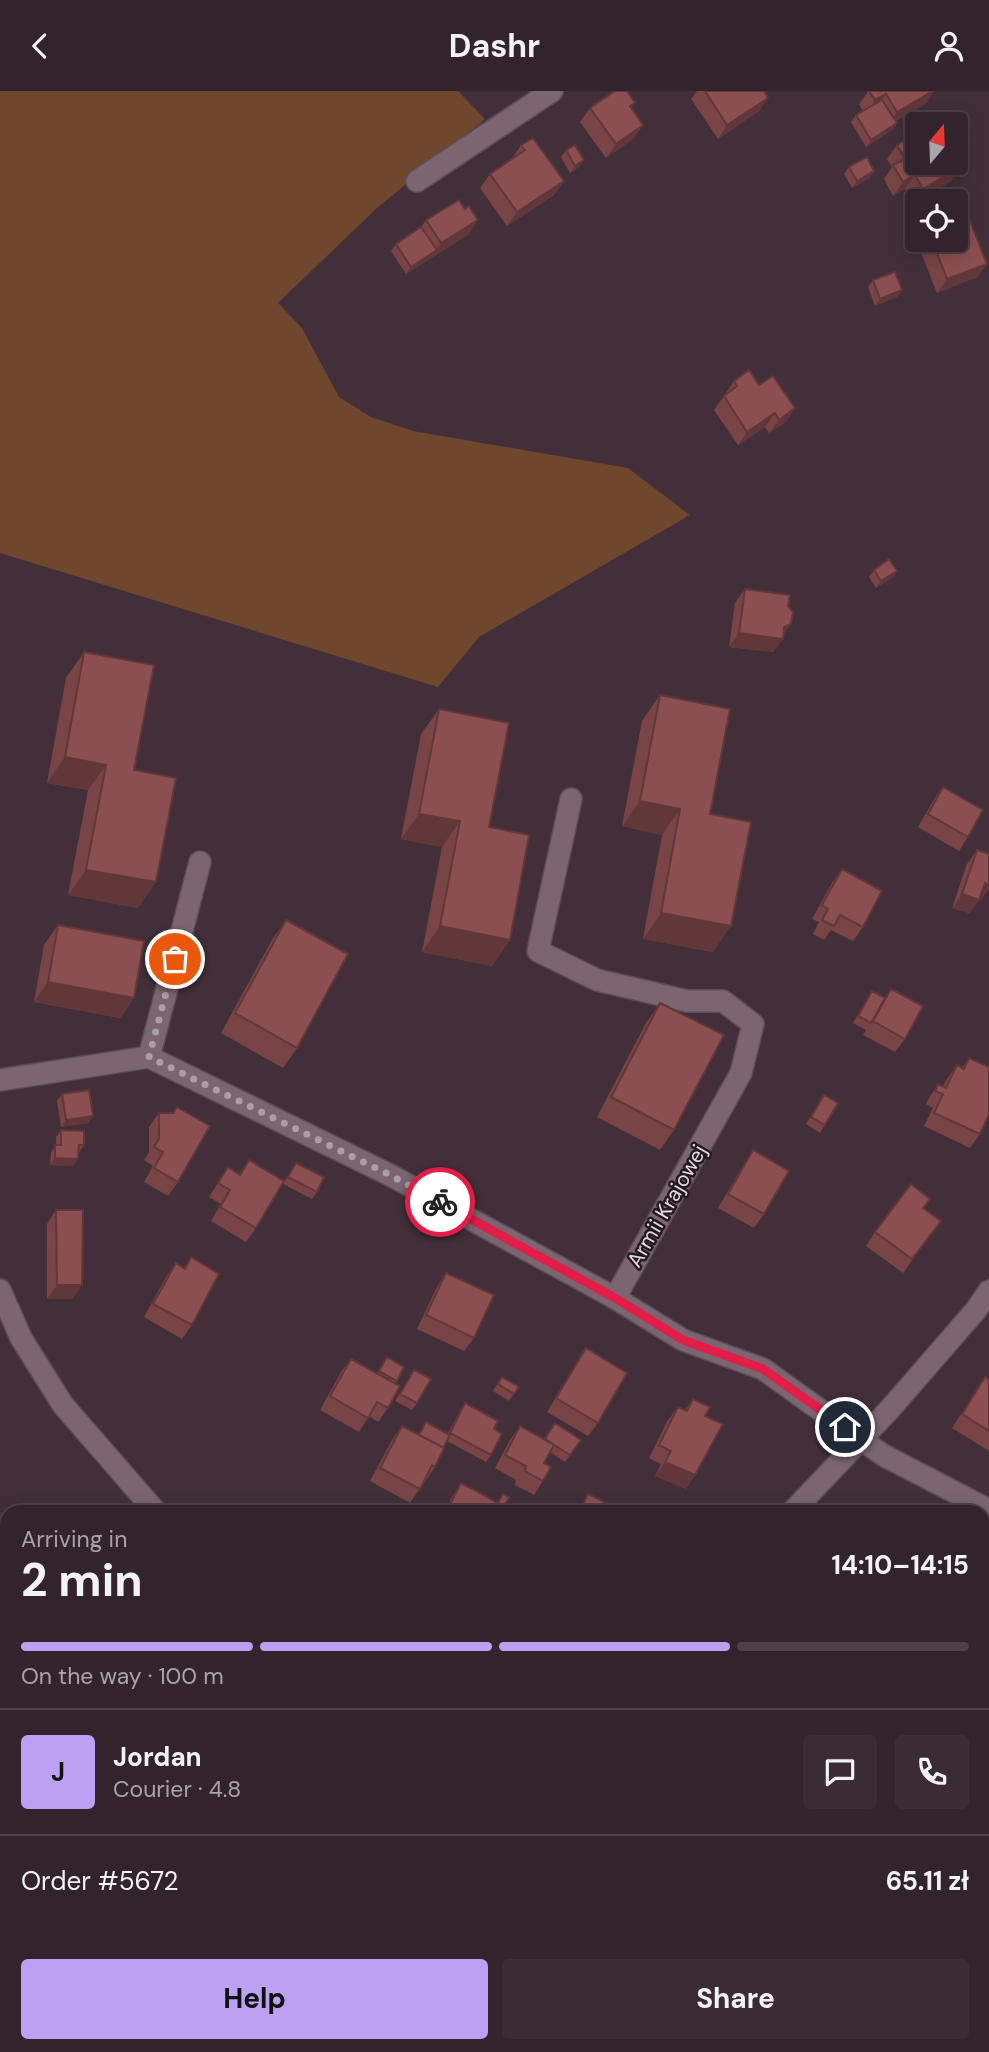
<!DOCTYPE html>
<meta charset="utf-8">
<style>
body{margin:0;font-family:"DM Sans",sans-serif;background:#3a2b34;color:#f1f3f6;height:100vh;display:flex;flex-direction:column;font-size:26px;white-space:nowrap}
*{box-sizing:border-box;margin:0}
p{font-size:23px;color:#a8a4a9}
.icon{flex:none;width:38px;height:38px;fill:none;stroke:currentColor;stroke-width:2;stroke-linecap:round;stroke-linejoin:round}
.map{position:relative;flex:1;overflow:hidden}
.side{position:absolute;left:0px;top:1414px;width:990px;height:548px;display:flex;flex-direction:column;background:#32232c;border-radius:21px 21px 0 0;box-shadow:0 4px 18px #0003,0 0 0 2px #4d4048}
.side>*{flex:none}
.needle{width:46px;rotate:19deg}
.controls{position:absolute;left:905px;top:21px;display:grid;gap:14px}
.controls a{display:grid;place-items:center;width:63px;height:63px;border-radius:7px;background:#32232c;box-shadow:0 4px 18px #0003,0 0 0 2px #4d4048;font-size:35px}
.pin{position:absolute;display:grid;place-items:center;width:60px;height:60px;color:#fff;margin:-30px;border:4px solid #fff;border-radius:50%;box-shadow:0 2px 7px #0007}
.courier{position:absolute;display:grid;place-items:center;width:70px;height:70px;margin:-35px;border:5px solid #e11d48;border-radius:50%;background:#fff;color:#222;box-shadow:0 2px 9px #0007}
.summary em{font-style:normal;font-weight:700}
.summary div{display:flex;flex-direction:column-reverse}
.summary{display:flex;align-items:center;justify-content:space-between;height:119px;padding:0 21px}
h1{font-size:46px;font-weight:700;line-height:52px}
.bar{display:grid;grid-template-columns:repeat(4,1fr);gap:10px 7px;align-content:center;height:84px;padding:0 21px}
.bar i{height:9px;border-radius:5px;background:#4d4048}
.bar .active{background:#bca0f2}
.bar p{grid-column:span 4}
.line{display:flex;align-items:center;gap:18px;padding:0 21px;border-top:2px solid #4d4048}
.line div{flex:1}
.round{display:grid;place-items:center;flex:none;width:74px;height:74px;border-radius:7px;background:#3a2b34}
.primary-button{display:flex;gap:14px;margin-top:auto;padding:14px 21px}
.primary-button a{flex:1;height:80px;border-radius:7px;background:#bca0f2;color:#111;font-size:28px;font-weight:700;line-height:80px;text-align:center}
.primary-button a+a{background:#3a2b34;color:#f1f3f6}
header{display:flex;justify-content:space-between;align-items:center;height:91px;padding:0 21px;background:#32232c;font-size:32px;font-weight:700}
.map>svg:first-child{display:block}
</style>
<header><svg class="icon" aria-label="back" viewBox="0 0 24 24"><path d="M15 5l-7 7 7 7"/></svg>Dashr<svg class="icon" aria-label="person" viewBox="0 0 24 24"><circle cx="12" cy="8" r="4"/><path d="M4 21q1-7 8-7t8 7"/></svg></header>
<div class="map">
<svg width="989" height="1961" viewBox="0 0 989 1961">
<rect width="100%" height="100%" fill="#422f3a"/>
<g fill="#6e472d">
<path d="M0,0H458L485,28L377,117L278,212L302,237L339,306L371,326L413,340L628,377L690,424L479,546L438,596L0,462Z"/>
<path d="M0,1503L7,1510V1573L0,1574Z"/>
</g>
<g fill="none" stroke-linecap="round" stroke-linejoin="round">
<defs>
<g id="service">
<path d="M0,1684L7,1676"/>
<path d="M436,1955L442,1961"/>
<path d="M753,1955L760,1961"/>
<path d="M600,1961L605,1955"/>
</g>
<g id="minor">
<path d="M417,90L552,0"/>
<path d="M571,708L538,860L597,889L687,910H723L753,933L741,982L615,1207"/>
<path d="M149,966L200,771"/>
<path d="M0,989L149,966L390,1084L615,1207L683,1249L763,1278L883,1364L989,1419"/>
<path d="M792,1421L890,1318L976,1219L989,1200"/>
</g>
<g id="tertiary">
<path d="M0,1199L21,1247L63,1314L156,1421"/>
<path d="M661,1955L666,1961"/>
<path d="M234,1961L240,1955"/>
</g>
</defs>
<use href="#service" stroke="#5d4d56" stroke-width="21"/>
<use href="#minor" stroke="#5d4d56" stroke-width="24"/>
<use href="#tertiary" stroke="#5d4d56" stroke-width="24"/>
<use href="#service" stroke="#7b6571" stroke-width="18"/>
<use href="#minor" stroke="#7b6571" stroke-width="21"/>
<use href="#tertiary" stroke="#7b6571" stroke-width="21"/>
</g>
<g fill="#784446">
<path d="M697,0H764L759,20L718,48L691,8Z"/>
<path d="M867,0H934L925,13L896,30L892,39L866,56L851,31L856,24L863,20L859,13L868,1Z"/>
<path d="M635,12L631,17L643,34L633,48L606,67L580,31L590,17Z"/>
<path d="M521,54L564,90L554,104L507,135L480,97L490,83L512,68Z"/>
<path d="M897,54L960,76L951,90L913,112L905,98L893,105L884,88L892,76L887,68Z"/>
<path d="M566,59L584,69L579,76L570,82L561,66Z"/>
<path d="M849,76L870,87L852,97L844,83Z"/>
<path d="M426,129L469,143L406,183L391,160L396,153L421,136Z"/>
<path d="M928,149H956L987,173L977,186L937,202L920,159Z"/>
<path d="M873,189L902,199L897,206L875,215L868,196Z"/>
<path d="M734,290L759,294L795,317L786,331L769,342L765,336L738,354L714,319Z"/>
<path d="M874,479L892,487L876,497L869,486Z"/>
<path d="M745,498L783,544V548L773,561L729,556L735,512Z"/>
<path d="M84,561L138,817L68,804L88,699L47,692L66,587Z"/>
<path d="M660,604L713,861L643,848L662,744L622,735L642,630Z"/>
<path d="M439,618L489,736L510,849L492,875L422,861L442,756L401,748L421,643Z"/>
<path d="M943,696L968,746L959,760L918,736L933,710Z"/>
<path d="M977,759L982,808H979L969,822L952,817L967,773Z"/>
<path d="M842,778L863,836L853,850L831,839L824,849L813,843L819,831L812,828L832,792Z"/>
<path d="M286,829L297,957L283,977L221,942L272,849Z"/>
<path d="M58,834L134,907L120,927L34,911L44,854Z"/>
<path d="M891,898L905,948L895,961L863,944L866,939L853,932L872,900L885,907Z"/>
<path d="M660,912L674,1039L660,1059L597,1026L646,932Z"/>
<path d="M969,967L980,1043L970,1057L924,1035L933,1017L926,1013L929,1007L938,993L943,995L947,988L957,974L962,977Z"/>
<path d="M62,1003L93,1025L88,1032L61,1036L57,1010Z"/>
<path d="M824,1004L825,1034L820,1042L806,1033Z"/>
<path d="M159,1022L178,1091L168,1105L144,1091L153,1075L144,1069L149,1061V1036Z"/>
<path d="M61,1039L84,1054L79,1061L73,1075L50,1074L51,1061L56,1054V1046Z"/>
<path d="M753,1059L764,1123L754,1137L718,1117L744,1073Z"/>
<path d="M249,1069L256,1137L246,1151L211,1130L221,1113L209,1106L228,1076L239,1083Z"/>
<path d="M296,1072L317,1101L312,1108L283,1093Z"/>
<path d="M923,1117L941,1130L903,1182L866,1155L875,1141Z"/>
<path d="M56,1119L72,1208H47V1133Z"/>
<path d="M191,1166L192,1234L182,1248L144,1226L166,1186L176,1172L184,1177Z"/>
<path d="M446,1182L474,1247L464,1260L417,1238L437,1196Z"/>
<path d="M586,1257L598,1332L588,1345L547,1321L577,1271Z"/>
<path d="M387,1266L404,1276L395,1292L388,1317L378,1331L369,1325L359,1341L320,1319L341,1281L351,1268L377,1282Z"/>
<path d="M414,1279L417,1312L412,1319L395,1310Z"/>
<path d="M502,1286L519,1296L509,1310L493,1300Z"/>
<path d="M985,1286L989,1288V1360L952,1337Z"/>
<path d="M693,1308L705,1325L686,1398L655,1385L661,1373L649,1367L668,1329L678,1316L685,1319Z"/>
<path d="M465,1312L494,1338L491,1364L486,1371L447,1350L435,1376L410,1412L370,1390L392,1349L402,1335L418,1343L426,1331L448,1342Z"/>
<path d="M555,1332L581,1349L565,1371L550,1361L544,1372L543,1390L534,1404L515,1394L516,1389L495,1377L510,1349L520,1335L544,1348Z"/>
<path d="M461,1392L497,1412L503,1403L505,1421H444L452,1406Z"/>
<path d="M984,1454L989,1456V1519L984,1516Z"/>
<path d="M2,1902L7,1905V1955H19L15,1961L0,1954V1906Z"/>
<path d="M56,1955H111L109,1961H54Z"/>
<path d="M457,1955H556L551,1961H455L454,1960Z"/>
<path d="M805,1955H943L952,1959L955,1955H977L989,1961H819Z"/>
</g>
<g fill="#623739">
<path d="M933,0H934L925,13L888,35L897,21Z"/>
<path d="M886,3L877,16L866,23L875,9Z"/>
<path d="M768,7L759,20L718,48L727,34Z"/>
<path d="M897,32L892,39L866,56L871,49Z"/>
<path d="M643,34L633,48L606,67L616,53Z"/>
<path d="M584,69L579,76L570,82L575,75Z"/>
<path d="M960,76L951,90L913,112L923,98Z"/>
<path d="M874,80L870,87L852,97L857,90Z"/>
<path d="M915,84L905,98L893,105L903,91Z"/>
<path d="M564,90L554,104L507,135L517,121Z"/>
<path d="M478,129L469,143L406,183L411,176L437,159L441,152Z"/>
<path d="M987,173L977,186L937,202L947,188Z"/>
<path d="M902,199L897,206L875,215L880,208Z"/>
<path d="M795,317L786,331L769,342L779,329Z"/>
<path d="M775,322L765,336L738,354L747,341Z"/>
<path d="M897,480L892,487L876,497L881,490Z"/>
<path d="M791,533L781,546L783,548L773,561L729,556L739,542L784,536Z"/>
<path d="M65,666L106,674L88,699L47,692Z"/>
<path d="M640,710L680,718L662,744L622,735Z"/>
<path d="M419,723L460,730L442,756L401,748Z"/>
<path d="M86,779L156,791L138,817L68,804Z"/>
<path d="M985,792L989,794V798L982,808L975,806Z"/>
<path d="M962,803L979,809L969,822L952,817Z"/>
<path d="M661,822L731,835L713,861L643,848Z"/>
<path d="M440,835L510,849L492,875L422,861Z"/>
<path d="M48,891L134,907L120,927L34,911Z"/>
<path d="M93,1025L88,1032L61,1036L66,1029Z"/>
<path d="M55,1067L78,1068L73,1075L50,1074Z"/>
<path d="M57,1194H82L72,1208H47Z"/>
<path d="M665,1371L695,1384L686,1398L655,1385Z"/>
<path d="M550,1955H556L551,1961H541Z"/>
</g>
<g fill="#8c4f51" stroke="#623739" stroke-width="2">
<path d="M615,0H627L635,12L630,15L643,34L616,53L590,17Z"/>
<path d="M705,0H764L768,7L727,34Z"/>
<path d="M869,0H933L897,21L886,3L875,9Z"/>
<path d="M882,9L897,32L871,49L856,24Z"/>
<path d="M917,42V72H956V68L960,76L923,98L915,84L903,91L893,74L905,68L897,54Z"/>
<path d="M533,47L564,90L517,121L490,83L525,59L521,54Z"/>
<path d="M575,54L584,69L575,75L566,59Z"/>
<path d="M867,66L874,80L857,90L849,76Z"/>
<path d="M459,109L465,118L469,115L478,129L441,152L426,129Z"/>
<path d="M970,130L987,173L947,188L932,149H956V135Z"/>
<path d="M421,136L437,159L411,176L396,153Z"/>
<path d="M895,181L902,199L880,208L873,189Z"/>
<path d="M749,279L759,294L773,285L795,317L779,329L775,322L747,341L724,305L737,295L734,290Z"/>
<path d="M889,468L897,480L881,490L874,479Z"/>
<path d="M745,498L790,504L788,515L793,521L791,533L784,536L783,548L739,542Z"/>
<path d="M84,561L154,574L134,679L176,687L156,791L86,779L106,674L65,666Z"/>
<path d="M660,604L730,618L710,723L751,731L731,835L661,822L680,718L640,710Z"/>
<path d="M439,618L509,632L489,736L529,744L510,849L440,835L460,730L419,723Z"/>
<path d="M943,696L983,719L968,746L928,723Z"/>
<path d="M977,759L989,763V794L985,792L979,809L962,803Z"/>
<path d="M842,778L882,800L863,836L840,824L834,835L822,829L828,818L822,814Z"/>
<path d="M286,829L348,863L297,957L235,922Z"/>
<path d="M58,834L144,850L134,907L48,891Z"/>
<path d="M891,898L923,915L905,948L873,930Z"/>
<path d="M872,900L885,907L871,932L858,925Z"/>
<path d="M660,912L724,944L674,1039L611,1006Z"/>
<path d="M969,967L989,976V1023L980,1043L934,1022L943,1003L935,1000L938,993L946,997L957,974L964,978Z"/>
<path d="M89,999L93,1025L66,1029L62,1003Z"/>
<path d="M824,1004L838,1012L825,1034L811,1026Z"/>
<path d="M177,1016L210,1035L178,1091L154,1077L163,1061L154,1056L159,1048V1022H173Z"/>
<path d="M61,1039L84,1040V1054H79L78,1068L55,1067V1054H61Z"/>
<path d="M753,1059L789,1080L764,1123L728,1103Z"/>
<path d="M249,1069L284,1090L256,1137L220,1116L230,1099L218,1092L228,1076L240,1084Z"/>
<path d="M296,1072L324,1086L317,1101L288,1086Z"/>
<path d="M911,1093L930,1108L923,1117L941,1130L912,1168L875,1141Z"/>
<path d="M56,1119H83L82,1194H57Z"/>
<path d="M191,1166L219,1183L192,1234L153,1213L176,1172L185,1178Z"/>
<path d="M446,1182L494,1204L474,1247L426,1224Z"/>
<path d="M586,1257L627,1282L598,1332L556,1307Z"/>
<path d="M387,1266L404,1276L397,1290L379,1280Z"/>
<path d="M351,1268L400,1295L388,1317L377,1311L368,1327L330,1305Z"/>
<path d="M414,1279L431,1288L417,1312L400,1303Z"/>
<path d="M502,1286L519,1296L514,1303L498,1293Z"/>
<path d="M985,1286L989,1288V1340L962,1323Z"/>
<path d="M693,1308L710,1316L705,1325L723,1333L695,1384L665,1371L671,1360L659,1354L678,1316L687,1320Z"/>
<path d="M465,1312L498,1330L494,1338L502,1343L491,1364L450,1342Z"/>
<path d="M426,1331L450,1344L443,1357L419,1344Z"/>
<path d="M555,1332L581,1349L570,1364L545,1348Z"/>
<path d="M402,1335L444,1357L435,1376L432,1374L420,1398L380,1377Z"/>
<path d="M520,1335L554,1354L544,1372L551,1376L543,1390L525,1380L526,1375L505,1364Z"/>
<path d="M461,1392L498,1412L503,1403L509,1406L504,1416L507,1417L505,1421H446Z"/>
<path d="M588,1403L621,1419L620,1421H579Z"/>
<path d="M984,1454L989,1456V1500L984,1497Z"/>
<path d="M0,1822L7,1827L0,1837Z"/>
<path d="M2,1902L7,1905V1939L0,1936V1920L1,1918L0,1917V1908Z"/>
<path d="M60,1955H111L109,1961H57Z"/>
<path d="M482,1955H550L541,1961H488Z"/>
<path d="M864,1955H876L874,1959Z"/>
<path d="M876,1955H943L952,1959V1961H873Z"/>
<path d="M957,1955H977L989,1960V1961H954Z"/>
</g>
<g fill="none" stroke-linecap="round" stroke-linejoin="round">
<path stroke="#ac9ea6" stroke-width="7" stroke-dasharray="0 12.6" d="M175,868L149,966L390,1084L440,1111"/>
<path stroke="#e11d48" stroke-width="9" d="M440,1111L615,1207L683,1249L763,1278L845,1336"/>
</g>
<g text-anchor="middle" stroke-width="5" stroke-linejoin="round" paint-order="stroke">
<g font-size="21" fill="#e5d9e0" stroke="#231a1f">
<text transform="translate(667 1115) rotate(-60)" y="7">Armii Krajowej</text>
</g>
</g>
</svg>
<div class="controls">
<a><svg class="needle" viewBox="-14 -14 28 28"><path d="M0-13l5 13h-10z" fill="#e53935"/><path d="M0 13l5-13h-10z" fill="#a8a4a9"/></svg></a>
<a><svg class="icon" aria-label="locate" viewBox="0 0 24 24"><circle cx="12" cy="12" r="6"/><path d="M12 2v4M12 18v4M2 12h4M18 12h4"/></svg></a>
</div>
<div class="pin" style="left:175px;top:868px;background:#ea580c"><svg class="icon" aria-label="bag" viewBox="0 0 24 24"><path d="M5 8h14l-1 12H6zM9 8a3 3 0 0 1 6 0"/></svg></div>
<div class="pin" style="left:845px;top:1336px;background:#1f2937"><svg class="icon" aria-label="home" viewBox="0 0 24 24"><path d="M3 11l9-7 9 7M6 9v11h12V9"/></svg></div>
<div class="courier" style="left:440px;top:1111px"><svg class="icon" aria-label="bike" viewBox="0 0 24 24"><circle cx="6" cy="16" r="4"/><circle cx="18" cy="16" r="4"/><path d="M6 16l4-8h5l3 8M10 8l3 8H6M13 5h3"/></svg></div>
<section class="side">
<div class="summary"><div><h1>2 min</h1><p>Arriving in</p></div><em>14:10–14:15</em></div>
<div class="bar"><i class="active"></i><i class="active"></i><i class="active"></i><i></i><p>On the way · 100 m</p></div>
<div class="line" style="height:126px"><b class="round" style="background:#bca0f2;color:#111">J</b><div><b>Jordan</b><p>Courier · 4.8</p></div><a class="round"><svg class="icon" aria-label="chat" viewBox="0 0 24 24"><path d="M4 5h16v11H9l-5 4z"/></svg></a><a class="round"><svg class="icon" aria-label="phone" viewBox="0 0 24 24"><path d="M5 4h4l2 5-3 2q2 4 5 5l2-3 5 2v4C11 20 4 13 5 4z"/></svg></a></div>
<div class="line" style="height:91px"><div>Order #5672</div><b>65.11 zł</b></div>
<div class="primary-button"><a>Help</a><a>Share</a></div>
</section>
</div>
